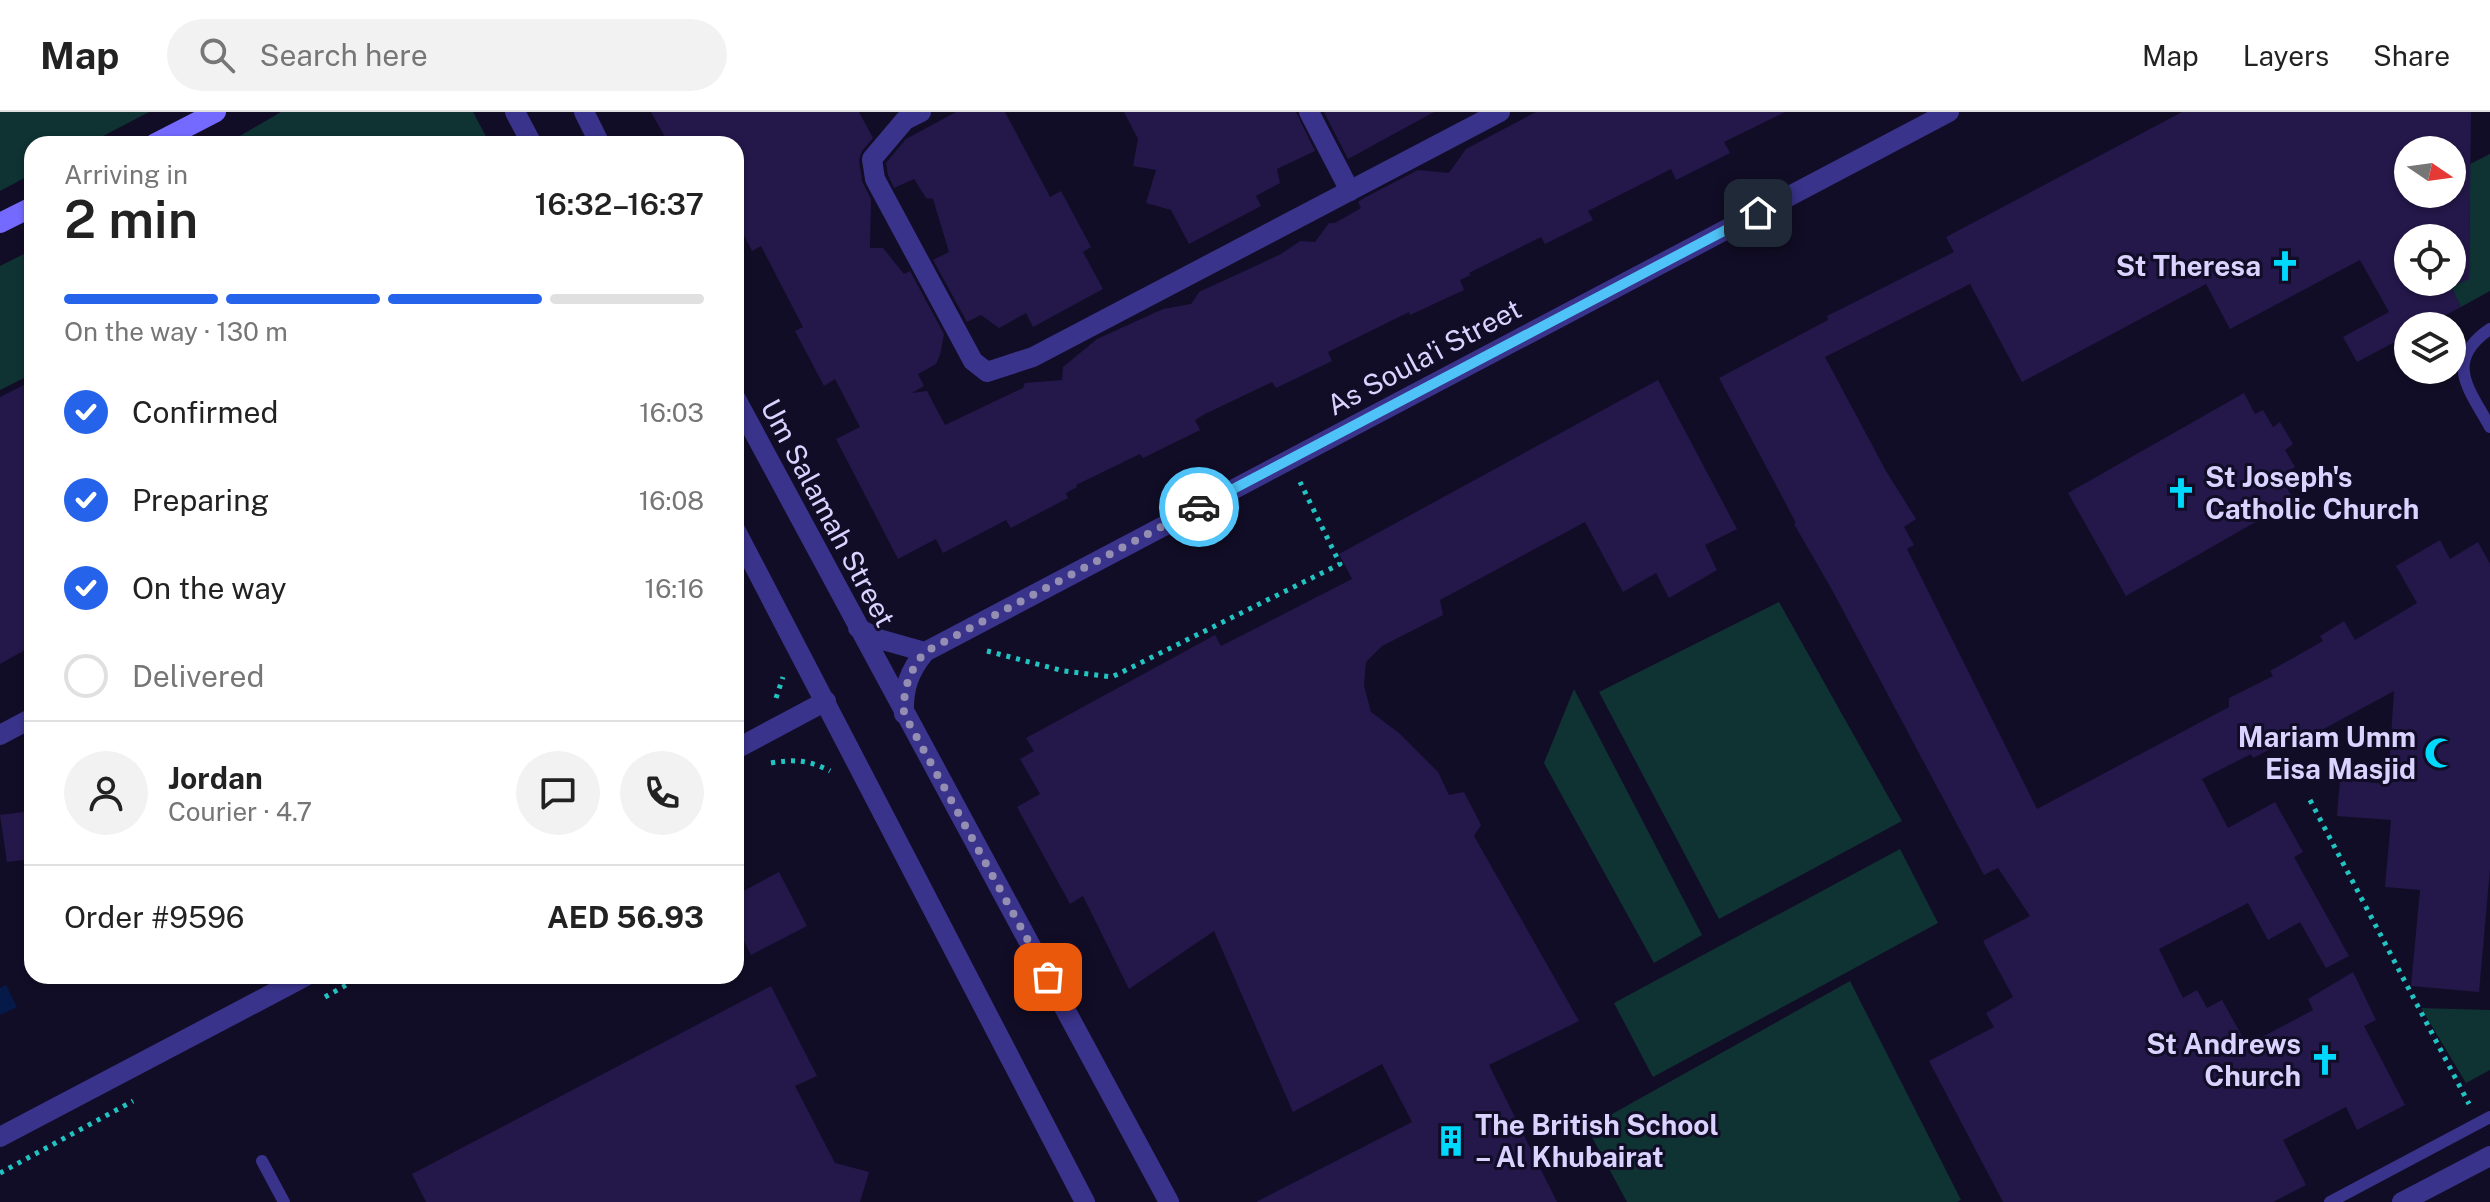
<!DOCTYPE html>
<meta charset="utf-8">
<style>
body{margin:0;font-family:"Public Sans",sans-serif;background:#f2f2f2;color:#222;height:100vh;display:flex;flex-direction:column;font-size:30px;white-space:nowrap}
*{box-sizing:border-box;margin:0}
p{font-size:26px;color:#767676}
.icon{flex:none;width:44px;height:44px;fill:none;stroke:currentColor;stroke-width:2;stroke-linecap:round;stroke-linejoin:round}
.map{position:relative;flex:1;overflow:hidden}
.sheet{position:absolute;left:24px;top:24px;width:720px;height:848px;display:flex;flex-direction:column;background:#fff;border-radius:24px;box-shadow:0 2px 6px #0004}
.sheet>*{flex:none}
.needle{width:52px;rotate:103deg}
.controls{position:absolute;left:2394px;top:24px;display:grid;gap:16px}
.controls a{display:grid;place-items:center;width:72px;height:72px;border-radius:50%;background:#fff;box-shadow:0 2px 6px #0004;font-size:40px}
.pin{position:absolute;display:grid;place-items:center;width:68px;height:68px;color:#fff;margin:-34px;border-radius:16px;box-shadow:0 4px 12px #0006}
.courier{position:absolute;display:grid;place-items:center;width:80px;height:80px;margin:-40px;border:6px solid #4fc3f7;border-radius:50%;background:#fff;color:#222;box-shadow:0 2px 10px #0007}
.summary em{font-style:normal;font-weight:600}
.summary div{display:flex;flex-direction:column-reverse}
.summary{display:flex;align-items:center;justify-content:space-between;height:136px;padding:0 40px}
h1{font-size:52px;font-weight:600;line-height:60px}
.bar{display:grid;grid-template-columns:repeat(4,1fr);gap:12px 8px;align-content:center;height:96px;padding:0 40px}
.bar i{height:10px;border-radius:6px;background:#e0e0e0}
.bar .on{background:#2563eb}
.bar p{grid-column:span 4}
.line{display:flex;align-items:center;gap:20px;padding:0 40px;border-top:2px solid #e0e0e0}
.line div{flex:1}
.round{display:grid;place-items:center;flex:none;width:84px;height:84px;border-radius:42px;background:#f2f2f2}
ol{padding:0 40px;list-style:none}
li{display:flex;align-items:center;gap:24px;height:88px}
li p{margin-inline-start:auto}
li .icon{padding:8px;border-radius:50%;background:#2563eb;color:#fff;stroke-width:4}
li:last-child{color:#767676}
li i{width:44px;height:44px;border:4px solid #e0e0e0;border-radius:50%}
header{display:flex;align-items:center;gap:48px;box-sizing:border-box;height:112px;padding:0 40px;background:#fff;border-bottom:2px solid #e0e0e0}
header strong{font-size:38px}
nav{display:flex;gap:44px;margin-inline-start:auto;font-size:28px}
.search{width:560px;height:72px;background:#f2f2f2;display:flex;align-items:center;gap:20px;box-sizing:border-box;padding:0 28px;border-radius:44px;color:#767676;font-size:30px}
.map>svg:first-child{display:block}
</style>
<header>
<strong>Map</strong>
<div class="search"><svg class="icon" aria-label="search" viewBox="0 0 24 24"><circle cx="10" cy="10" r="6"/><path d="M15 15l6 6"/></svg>Search here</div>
<nav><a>Map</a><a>Layers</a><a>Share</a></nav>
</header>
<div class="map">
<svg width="2490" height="1090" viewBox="0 0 2490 1090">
<rect width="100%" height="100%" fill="#120d27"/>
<g fill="#0f3232">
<path d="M0,0H149L88,32H32V62L0,79Z"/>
<path d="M281,0H473L490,32H226Z"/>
<path d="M2490,42V179L2461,195L2451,175L2469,166L2470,52Z"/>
<path d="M32,138V262L0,278V154Z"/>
<path d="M1779,490L1902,709L1719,807L1599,580Z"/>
<path d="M1574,577L1702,823L1654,851L1544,651Z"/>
<path d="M1900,737L1938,811L1653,965L1614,891Z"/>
<path d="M1850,869L1961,1088L1957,1090H1627L1587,1016Z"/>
<path d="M2421,896L2490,898V958L2466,971Z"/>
</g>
<path fill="#051a49" d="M6,873L17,895L0,903V876Z"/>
<g fill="#24174a" fill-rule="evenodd">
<path d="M651,0H859L873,26L862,39L859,48L862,69L871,87L870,136H883L904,162L910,159L944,222L940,243L936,252L918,262L924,274L912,281L927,279L945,313L1023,276L1025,271L1062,268L1063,255L1097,227L1163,197L1191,192L1199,180L1281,142L1300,129L1315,130L1329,111H1335L1361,96L1358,90L1364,86L1418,58L1449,61L1466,37L1536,0H1785L1724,30L1730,41L1676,68L1671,57L1588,99L1593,108L1545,132L1541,125L1469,161L1471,163L1460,168L1464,178L1410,203L1409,200L1328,240L1332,249L1276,276L1272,270L1205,302L1195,308L1200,318L1143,346L1140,342L1076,373L1077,375L1066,381L1068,386L1011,416L1006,408L943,441L936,427L898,447L836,327L860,315L835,267L824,274L795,219L803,215L761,134L752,139L736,108V32H669Z"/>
<path d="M956,0H1005L1050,85L1061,79L1091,135L1083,140L1103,177L1033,215L1026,201L999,216L981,203L967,210L933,148L949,140L933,87L926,86L914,67L894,76L888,63L886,51L906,27Z"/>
<path d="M1124,0H1296L1315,39L1277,57L1280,71L1256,84L1261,94L1189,132L1171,98L1146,91L1156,58L1133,54L1138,27Z"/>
<path d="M1324,0H1434L1348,47Z"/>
<path d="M2182,0H2471L2469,167L2451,175L2461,195L2425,214H2408V223L2357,250L2343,225L2389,200L2360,148L2230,217L2206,172L2022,270L1970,172L1825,245L1886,359L1916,407L1904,415L1914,433L1907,437L2037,697L2229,595V586L2273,564L2270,559L2323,529L2320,524L2344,509L2355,528L2417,491L2396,454L2440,428L2450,447L2478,430L2490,452V757L2479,880L2411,874L2420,778L2385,775L2391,708L2337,704L2340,668L2388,672L2394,579L2307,626L2304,620L2253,646L2251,642L2202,667L2228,716L2275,690L2303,740L2294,745L2349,844L2326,856L2300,810L2268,828L2248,791L2159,837L2183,886L2197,878L2207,896L2222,888L2247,933L2313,898L2308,887L2353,860L2376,908L2364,914L2405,993L2357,1018L2346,995L2283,1028L2306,1073L2273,1090H2003L1929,949L1994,915L1986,901L2013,885L1983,829L2030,804L1998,756L1984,763L1831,476L1794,412L1796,411L1719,266L1828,208L1827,204L1954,140L1946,125ZM2408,38H2452V82H2408ZM2408,126H2452V170H2408Z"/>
<path d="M1658,268L1737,417L1705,433L1717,458L1669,486L1656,461L1623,480L1585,410L1440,488L1443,503L1382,534L1366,550L1364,574L1371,600L1399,621L1438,660L1449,683L1464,680L1481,713L1474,724L1579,909L1489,953L1557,1090H1256L1412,1010L1382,952L1293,1000L1214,819L1129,877L1083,784L1070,792L1017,695L1040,682L1020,647L1034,639L1026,626L1215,523L1221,534L1352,467L1339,442Z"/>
<path d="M32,269V534L0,552V285Z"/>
<path d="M2244,281L2255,302L2263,298L2273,315L2280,310L2293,332L2285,338L2295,355L2280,364L2294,388L2126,484L2068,381Z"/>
<path d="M32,699V747L7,750L0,703Z"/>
<path d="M779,760L807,814L751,843L736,814V783Z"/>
<path d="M771,874L817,964L795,974L835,1051L869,1060L860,1090H426L412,1062Z"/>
</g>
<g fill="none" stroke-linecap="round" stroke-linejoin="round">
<g stroke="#22c4c2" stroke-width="5" stroke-dasharray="4 6" stroke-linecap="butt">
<path d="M987,539L1064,559L1112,565L1340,452L1300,370"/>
<path d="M776,586L783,565"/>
<path d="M771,651C794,647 809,648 830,659"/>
<path d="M2310,688L2469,992"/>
<path d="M325,885L362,864"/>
<path d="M0,1061L133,989"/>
</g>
<g stroke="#3a338b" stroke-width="12">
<path d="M2490,217C2443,249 2469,277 2490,315"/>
<path d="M262,1049L284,1090"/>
<path d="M2330,1090L2490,1005"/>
</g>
<g stroke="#3a338b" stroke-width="20">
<path d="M515,0L532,32"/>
<path d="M584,0L600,32"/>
<path d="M921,0L905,8L872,47L875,67L973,249L987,260L1033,245L1500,0"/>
<path d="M1309,0L1350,79"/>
<path d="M736,287L1169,1090"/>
<path d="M736,419L1085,1090"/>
<path d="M858,516L879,527L925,540"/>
<path d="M904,602C903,577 909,559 925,540L1949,0"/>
<path d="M0,623L32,606"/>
<path d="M736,637L826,589"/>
<path d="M0,1025L306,864"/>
<path d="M2402,1090L2490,1044"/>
</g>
<g stroke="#756aff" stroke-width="20">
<path d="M154,32L216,0"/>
<path d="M0,111L32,95"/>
</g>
</g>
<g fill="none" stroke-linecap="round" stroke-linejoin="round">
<path stroke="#948eb3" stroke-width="8" stroke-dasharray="0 14.4" d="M1048,865L904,602C903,577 909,559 925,540L1199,395"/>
<path stroke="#4fc3f7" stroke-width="10" d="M1199,395L1758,101"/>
</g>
<defs>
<symbol id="church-bare" viewBox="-9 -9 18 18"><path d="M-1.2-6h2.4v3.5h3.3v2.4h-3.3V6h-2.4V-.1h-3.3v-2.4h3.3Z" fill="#00d9fe" stroke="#120d27" stroke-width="2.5" paint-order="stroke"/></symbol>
<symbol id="mosque-bare" viewBox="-9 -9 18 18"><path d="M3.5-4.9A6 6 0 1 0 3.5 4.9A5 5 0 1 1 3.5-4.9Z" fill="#00d9fe" stroke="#120d27" stroke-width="2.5" paint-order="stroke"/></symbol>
<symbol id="building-bare" viewBox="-9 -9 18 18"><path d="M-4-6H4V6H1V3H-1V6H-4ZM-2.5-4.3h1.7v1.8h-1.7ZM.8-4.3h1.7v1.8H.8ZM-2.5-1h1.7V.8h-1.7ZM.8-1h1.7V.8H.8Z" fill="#00d9fe" stroke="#120d27" stroke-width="2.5" paint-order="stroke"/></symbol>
</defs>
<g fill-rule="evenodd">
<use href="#church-bare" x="2263" y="132" width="44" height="44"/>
<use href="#church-bare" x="2159" y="359" width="44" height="44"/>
<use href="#mosque-bare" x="2418" y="619" width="44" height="44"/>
<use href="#church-bare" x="2303" y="926" width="44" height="44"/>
<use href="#building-bare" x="1429" y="1007" width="44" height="44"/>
</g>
<g text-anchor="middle" stroke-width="6" stroke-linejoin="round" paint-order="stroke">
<g font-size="28" font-weight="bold" fill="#dad3ff" stroke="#120d27" text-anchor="end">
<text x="2261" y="164">St Theresa</text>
<text x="2205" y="375" text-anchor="start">St Joseph's<tspan x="2205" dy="32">Catholic Church</tspan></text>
<text x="2416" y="635">Mariam Umm<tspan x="2416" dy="32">Eisa Masjid</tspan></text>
<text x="2301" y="942">St Andrews<tspan x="2301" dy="32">Church</tspan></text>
<text x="1475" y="1023" text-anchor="start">The British School<tspan x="1475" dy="32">– Al Khubairat</tspan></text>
</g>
<g font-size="28" fill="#dad3ff" stroke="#120d27">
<text transform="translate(1424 245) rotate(-28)" y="10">As Soula'i Street</text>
<text transform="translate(828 401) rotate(62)" y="10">Um Salamah Street</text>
</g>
</g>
</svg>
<div class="controls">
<a><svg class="needle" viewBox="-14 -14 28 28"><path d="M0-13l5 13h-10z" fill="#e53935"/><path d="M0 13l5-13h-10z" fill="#767676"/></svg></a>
<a><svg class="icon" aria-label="locate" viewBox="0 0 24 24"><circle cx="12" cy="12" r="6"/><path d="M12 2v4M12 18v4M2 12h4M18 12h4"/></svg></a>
<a><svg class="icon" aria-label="layers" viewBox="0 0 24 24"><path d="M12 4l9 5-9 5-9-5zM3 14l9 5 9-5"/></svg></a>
</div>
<div class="pin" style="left:1048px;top:865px;background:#ea580c"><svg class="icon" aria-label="bag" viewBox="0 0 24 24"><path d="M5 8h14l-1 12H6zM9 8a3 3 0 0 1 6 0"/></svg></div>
<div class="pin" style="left:1758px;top:101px;background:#1f2937"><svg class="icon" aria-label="home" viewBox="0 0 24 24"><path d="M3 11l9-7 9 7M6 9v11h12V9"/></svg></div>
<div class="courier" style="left:1199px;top:395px"><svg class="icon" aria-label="car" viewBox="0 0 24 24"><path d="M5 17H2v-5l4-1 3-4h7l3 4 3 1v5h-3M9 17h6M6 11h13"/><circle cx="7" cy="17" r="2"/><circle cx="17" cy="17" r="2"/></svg></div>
<section class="sheet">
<div class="summary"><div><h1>2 min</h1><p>Arriving in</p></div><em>16:32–16:37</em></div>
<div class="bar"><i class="on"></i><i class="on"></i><i class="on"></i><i></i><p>On the way · 130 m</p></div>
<ol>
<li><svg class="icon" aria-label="check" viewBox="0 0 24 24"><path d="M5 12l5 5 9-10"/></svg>Confirmed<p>16:03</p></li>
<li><svg class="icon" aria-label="check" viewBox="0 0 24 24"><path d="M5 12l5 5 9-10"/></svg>Preparing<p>16:08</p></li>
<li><svg class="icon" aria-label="check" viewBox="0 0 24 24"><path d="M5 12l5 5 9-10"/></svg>On the way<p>16:16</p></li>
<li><i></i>Delivered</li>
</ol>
<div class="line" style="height:144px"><a class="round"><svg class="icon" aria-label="person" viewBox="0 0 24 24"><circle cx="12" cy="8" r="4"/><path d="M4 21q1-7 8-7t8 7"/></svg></a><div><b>Jordan</b><p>Courier · 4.7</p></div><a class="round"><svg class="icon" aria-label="chat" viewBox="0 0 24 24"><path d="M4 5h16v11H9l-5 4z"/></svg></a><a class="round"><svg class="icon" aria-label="phone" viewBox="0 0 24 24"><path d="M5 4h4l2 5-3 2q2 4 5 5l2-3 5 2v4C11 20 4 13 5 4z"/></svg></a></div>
<div class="line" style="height:104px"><div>Order #9596</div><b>AED 56.93</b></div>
</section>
</div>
